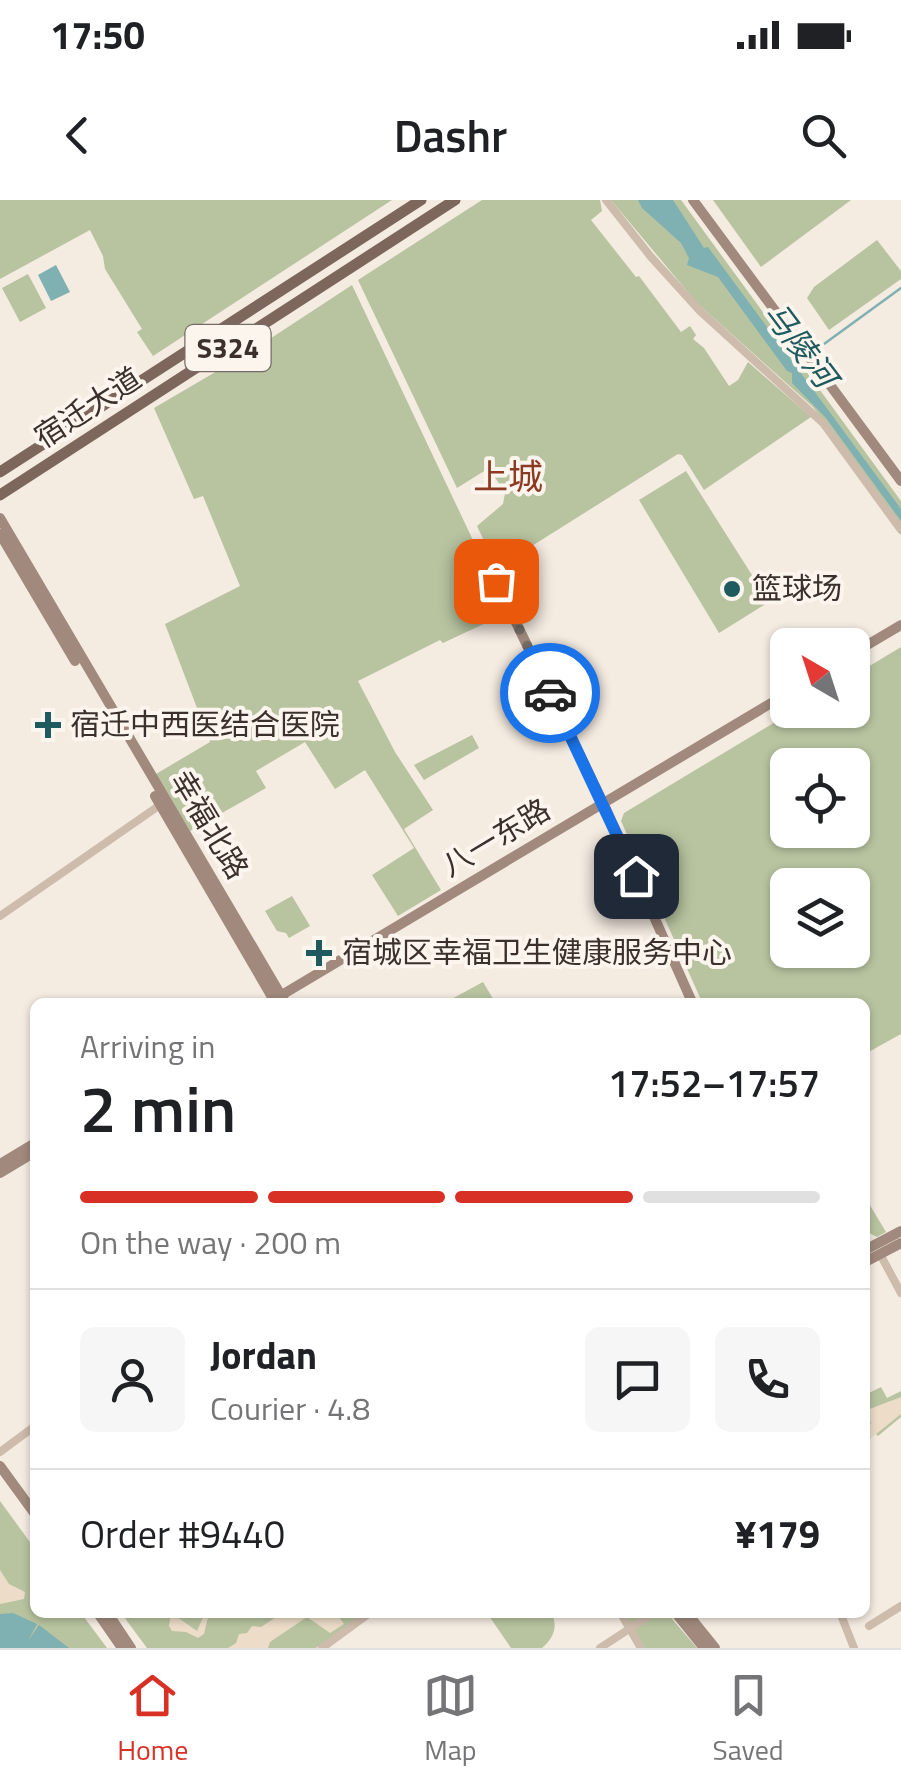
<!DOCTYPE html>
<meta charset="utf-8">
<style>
body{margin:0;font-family:"Titillium Web","Noto Sans SC",sans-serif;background:#f6f6f6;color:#202124;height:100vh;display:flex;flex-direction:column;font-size:38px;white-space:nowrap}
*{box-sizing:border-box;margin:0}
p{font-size:32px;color:#757577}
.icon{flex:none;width:55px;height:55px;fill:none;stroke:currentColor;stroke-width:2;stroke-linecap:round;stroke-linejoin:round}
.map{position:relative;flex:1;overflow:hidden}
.sheet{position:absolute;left:30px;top:798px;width:840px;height:620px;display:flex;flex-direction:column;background:#fff;border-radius:15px;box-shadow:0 2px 8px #0004}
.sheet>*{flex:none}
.needle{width:65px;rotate:321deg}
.tools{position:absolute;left:770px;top:428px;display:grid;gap:20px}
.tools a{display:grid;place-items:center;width:100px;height:100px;border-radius:15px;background:#fff;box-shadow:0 2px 8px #0004;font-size:50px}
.pin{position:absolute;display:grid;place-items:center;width:85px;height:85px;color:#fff;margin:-42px;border-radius:20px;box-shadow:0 5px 15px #0006}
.courier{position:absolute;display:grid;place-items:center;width:100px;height:100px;margin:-50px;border:8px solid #1a73e8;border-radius:50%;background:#fff;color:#222;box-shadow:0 2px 12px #0007}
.overview em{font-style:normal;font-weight:600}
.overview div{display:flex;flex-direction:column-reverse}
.overview{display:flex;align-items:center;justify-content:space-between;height:170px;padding:0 50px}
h1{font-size:65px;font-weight:600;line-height:75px}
.bar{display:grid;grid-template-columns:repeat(4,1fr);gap:15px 10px;align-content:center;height:120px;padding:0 50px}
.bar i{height:12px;border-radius:8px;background:#e0e0e0}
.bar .active{background:#d93025}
.bar p{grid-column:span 4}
.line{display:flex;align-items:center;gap:25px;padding:0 50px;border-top:2px solid #e0e0e0}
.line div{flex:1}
.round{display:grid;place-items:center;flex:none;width:105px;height:105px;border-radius:15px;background:#f6f6f6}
.status{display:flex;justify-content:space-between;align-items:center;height:70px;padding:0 50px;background:#fff;direction:ltr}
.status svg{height:28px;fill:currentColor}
header{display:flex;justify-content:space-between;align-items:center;height:130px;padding:0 50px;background:#fff;font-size:45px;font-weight:600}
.tab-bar{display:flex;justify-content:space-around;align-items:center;height:140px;border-top:2px solid #e0e0e0;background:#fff;font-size:28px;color:#757577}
.tab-bar a{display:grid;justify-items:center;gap:5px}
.tab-bar .active{color:#d93025}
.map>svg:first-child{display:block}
</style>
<div class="status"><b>17:50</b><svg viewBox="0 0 49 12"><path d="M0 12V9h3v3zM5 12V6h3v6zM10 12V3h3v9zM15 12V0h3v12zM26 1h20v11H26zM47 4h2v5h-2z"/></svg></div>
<header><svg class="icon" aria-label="back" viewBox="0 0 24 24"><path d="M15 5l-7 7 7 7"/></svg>Dashr<svg class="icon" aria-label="search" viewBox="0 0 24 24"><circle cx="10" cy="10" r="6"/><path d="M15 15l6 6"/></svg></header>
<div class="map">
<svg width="901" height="1448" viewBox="0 0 901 1448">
<rect width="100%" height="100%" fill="#f4ebe1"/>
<g fill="#b8c4a0" fill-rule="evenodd">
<path d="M0,0H392L153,156L137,132L142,129L105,69L103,56L90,30L0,79Z"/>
<path d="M482,0H600L602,11L591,20L636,77L639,76L681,132L690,126L696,135L693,139L704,148L729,186L738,180L748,162L811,217L704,290L682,255L678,254L497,368L477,326L503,304L505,293L489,268L457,288L358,80Z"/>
<path d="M611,0H681L901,301V326L813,207L697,103Z"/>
<path d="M713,0H851L761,67Z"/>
<path d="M877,40L901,71V79L829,130L807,98L814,87Z"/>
<path d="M28,74L46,108L20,122L2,88Z"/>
<path d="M352,85L489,374L485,377L503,415L443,443L440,440L358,481L395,552L433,610L404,629L441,690L398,716L372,675L414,648L365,570L335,589L305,542L256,571L266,588L190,631L156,574L210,542L165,424L240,386L203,296L194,299L154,208L253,150Z"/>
<path d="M686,271L769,402L719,433L639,300Z"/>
<path d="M901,447V834L865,854V802H702L621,621L624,613L795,510H852L853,476ZM788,565H852V630H788ZM788,685H852V750H788Z"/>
<path d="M472,535L479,548L424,580L414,565Z"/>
<path d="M292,696L310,726L289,738L286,733L277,731L265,711Z"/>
<path d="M483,782L495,802H446Z"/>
<path d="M865,997L886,1032L877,1037L865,1031Z"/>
<path d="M881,1187L887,1198L901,1191V1217L878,1236L875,1233L865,1241V1195Z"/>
<path d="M0,1301L35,1349V1412L81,1413L107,1448H0Z"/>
<path d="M128,1412L365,1413L316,1448H147L124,1417Z"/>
<path d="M487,1413H551C559,1426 553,1439 542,1448H511Z"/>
<path d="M622,1413H667L697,1448H645Z"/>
</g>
<g fill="#ecdcc8">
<path d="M901,1197V1214L865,1243V1225L871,1224L867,1210Z"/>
<path d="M0,1370L9,1384L25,1392L24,1399L0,1404Z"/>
<path d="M284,1412L336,1413L344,1424L330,1433L307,1417L270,1442L268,1448H228L236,1443L239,1434L247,1433L252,1426L261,1427Z"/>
<path d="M171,1413H175L177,1417L197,1431L204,1415L209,1413L204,1434L198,1438L186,1432L172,1431L169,1426Z"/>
</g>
<g fill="#7fb0b2">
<path d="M638,0H673L704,48L708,47L901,309V321L826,218L792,183V173L787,171L718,77L687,65L689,58L681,43L642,8Z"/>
<path d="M56,65L70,92L51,101L38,75Z"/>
<path d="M13,1413L37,1424L28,1441L39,1425L69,1448H0V1414Z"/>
</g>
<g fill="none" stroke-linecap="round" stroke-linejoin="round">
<path stroke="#7fb0b2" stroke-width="2.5" d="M824,144L901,88"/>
<g stroke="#cdbbac" stroke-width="8">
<path d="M606,0L651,57L700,111L823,223L901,330"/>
<path d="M0,716L160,605"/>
<path d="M880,1054L901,1093"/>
<path d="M0,1252L35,1226"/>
<path d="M620,1412L641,1448"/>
<path d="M841,1415L854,1448"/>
<path d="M869,1426L901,1406"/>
<path d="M322,1448L371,1412"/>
<path d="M600,1448L655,1412"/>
</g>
<g stroke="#a18a7d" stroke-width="10">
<path d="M693,0L901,281"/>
<path d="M0,318L285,802"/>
<path d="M0,334L75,461"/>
<path d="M496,381L606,609L692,802"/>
<path d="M852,454L901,425"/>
<path d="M155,596L275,802"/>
<path d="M270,802L788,493"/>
<path d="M0,964L35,943"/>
<path d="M0,973L35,952"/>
<path d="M865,1050L901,1031"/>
<path d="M865,1062L901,1043"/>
<path d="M0,1266L35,1314"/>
<path d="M97,1412L122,1448"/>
<path d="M107,1412L131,1448"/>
<path d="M675,1412L704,1448"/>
<path d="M686,1412L715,1448"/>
</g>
<g stroke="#7d675c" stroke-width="11">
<path d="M0,272L421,0"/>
<path d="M0,295L455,0"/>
</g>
</g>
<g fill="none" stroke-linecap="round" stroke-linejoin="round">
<path stroke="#7c716b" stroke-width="10" stroke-dasharray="0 18" d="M496,381L550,493"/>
<path stroke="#1a73e8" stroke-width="12" d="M550,493L636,676"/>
</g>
<g fill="#1f5a5e" stroke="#fbf5ee" stroke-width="4">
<circle cx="732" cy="389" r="10"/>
<path d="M43 510h10v10h10v10h-10v10h-10v-10h-10v-10h10z"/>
<path d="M314 738h10v10h10v10h-10v10h-10v-10h-10v-10h10z"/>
</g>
<g text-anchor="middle" stroke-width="8" stroke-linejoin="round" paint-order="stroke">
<rect fill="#fbf5ee" stroke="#756b66" stroke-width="2.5" x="185.5" y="125" width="85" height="46" rx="8"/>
<g font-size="28" font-weight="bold" fill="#3b302b">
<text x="228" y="158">S324</text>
</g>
<g font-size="30" fill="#3b302b" stroke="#fbf5ee">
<text transform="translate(88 208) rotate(-33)" y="10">宿迁大道</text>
<text transform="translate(209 625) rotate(59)" y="10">幸福北路</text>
<text transform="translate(496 638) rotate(-31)" y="10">八一东路</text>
</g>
<g font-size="30" fill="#3b302b" stroke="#fbf5ee" text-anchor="start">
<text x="752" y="399">篮球场</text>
<text x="70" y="535">宿迁中西医结合医院</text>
<text x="342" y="763">宿城区幸福卫生健康服务中心</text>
</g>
<g font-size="32" font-style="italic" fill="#1f5a5e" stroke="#fbf5ee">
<text transform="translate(800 145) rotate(53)" y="11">马陵河</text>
</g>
<g font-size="35" fill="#8c3b22" stroke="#fbf5ee">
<text x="508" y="289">上城</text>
</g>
</g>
</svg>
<div class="tools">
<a><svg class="needle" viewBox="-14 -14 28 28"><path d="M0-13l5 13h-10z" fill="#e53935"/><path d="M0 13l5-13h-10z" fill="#757577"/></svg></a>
<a><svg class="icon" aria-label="locate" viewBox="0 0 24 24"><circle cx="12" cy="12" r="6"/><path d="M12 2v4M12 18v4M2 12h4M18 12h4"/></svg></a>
<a><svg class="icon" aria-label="layers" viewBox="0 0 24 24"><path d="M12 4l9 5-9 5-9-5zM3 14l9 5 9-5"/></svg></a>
</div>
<div class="pin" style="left:496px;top:381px;background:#ea580c"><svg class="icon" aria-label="bag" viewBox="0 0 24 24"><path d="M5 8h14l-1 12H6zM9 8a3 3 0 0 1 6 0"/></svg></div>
<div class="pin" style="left:636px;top:676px;background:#1f2937"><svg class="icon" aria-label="home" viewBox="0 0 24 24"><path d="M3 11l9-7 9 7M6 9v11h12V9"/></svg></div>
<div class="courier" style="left:550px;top:493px"><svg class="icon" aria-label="car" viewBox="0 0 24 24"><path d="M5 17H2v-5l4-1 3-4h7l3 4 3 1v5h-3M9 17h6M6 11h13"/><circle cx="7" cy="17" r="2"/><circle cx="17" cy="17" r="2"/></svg></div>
<section class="sheet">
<div class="overview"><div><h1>2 min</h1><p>Arriving in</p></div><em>17:52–17:57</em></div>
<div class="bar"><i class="active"></i><i class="active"></i><i class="active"></i><i></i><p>On the way · 200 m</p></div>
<div class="line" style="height:180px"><a class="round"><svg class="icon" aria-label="person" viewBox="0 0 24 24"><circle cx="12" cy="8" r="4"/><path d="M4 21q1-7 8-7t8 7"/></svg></a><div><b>Jordan</b><p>Courier · 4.8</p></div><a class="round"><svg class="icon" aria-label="chat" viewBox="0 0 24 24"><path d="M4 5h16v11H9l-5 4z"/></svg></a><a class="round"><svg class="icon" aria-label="phone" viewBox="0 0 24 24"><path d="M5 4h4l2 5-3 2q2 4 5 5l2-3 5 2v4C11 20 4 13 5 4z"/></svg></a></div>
<div class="line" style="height:130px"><div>Order #9440</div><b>¥179</b></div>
</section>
</div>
<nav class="tab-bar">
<a class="active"><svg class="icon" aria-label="home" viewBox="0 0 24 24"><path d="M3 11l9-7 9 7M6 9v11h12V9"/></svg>Home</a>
<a><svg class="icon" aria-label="map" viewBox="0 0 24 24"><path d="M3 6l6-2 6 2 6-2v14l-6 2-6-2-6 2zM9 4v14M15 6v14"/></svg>Map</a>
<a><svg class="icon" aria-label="saved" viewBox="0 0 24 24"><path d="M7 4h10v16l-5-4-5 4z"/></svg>Saved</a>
</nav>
